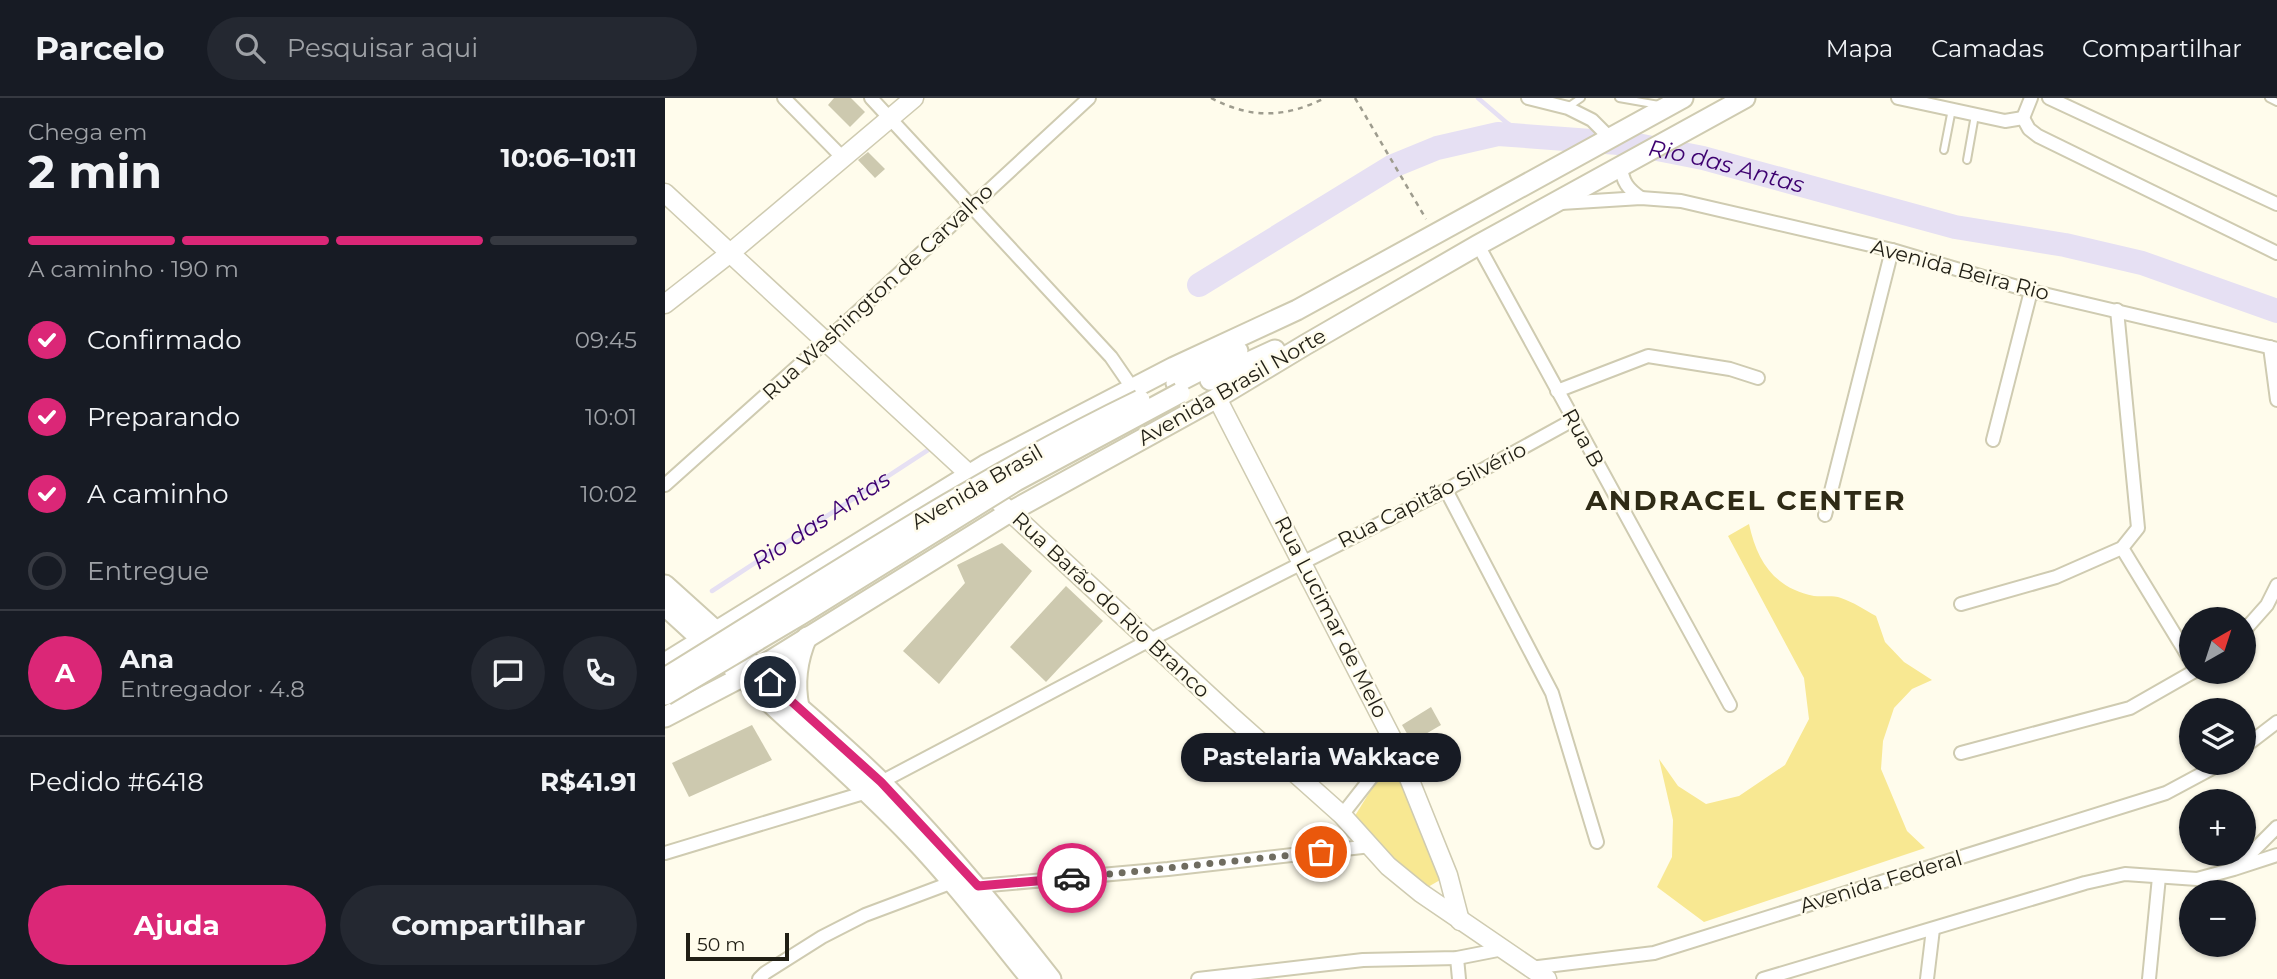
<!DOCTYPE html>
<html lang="pt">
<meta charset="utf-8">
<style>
body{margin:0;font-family:Montserrat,sans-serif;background:#242831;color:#f1f3f6;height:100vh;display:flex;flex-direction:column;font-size:26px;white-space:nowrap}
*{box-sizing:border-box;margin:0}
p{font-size:23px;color:#9ea1a6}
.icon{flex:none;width:38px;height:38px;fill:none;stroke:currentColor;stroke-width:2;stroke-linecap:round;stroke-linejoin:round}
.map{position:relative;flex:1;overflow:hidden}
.details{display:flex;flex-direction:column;background:#171b24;width:665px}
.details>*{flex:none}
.needle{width:46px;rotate:39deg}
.controls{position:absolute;left:1514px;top:509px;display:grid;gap:14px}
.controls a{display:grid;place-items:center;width:77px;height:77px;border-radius:50%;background:#171b24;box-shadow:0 2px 5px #0004;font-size:35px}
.scale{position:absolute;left:21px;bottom:18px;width:103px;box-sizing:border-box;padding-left:7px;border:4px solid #211f15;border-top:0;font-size:19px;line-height:24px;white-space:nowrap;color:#211f15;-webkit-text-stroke:5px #fffcec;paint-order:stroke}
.pin{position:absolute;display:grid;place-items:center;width:60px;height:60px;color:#fff;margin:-30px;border:4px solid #fff;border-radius:50%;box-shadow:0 2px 7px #0007}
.courier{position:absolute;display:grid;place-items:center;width:70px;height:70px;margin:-35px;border:5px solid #db2777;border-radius:50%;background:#fff;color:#222;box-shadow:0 2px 9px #0007}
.bubble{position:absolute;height:49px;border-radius:24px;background:#171b24;box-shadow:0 2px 5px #0004;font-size:23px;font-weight:700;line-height:49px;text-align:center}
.summary em{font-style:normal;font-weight:700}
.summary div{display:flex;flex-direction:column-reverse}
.summary{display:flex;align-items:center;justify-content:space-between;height:119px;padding:0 28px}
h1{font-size:46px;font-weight:700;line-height:52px}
.bar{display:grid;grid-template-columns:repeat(4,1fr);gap:10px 7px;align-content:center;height:84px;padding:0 28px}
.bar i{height:9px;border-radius:5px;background:#363941}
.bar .active{background:#db2777}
.bar p{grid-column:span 4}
.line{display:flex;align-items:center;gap:18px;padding:0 28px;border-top:2px solid #363941}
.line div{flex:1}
.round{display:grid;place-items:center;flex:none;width:74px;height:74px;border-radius:37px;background:#242831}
ol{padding:0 28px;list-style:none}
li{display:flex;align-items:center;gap:21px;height:77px}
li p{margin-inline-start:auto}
li .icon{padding:7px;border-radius:50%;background:#db2777;color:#fff;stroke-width:4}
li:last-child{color:#9ea1a6}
li i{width:38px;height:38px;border:4px solid #363941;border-radius:50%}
.action{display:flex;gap:14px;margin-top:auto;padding:14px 28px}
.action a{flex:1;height:80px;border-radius:42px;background:#db2777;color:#fff;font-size:28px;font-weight:700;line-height:80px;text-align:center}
.action a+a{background:#242831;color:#f1f3f6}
header{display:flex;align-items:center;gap:42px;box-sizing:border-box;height:98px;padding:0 35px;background:#171b24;border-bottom:2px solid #363941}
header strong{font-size:33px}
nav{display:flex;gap:38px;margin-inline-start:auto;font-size:24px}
.search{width:490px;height:63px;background:#242831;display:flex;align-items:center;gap:18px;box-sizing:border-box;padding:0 24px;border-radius:38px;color:#9ea1a6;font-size:26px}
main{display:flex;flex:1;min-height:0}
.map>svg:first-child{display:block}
</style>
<header>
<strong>Parcelo</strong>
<div class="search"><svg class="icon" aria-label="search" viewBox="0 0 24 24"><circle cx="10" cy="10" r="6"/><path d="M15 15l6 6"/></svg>Pesquisar aqui</div>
<nav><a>Mapa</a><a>Camadas</a><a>Compartilhar</a></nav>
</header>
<main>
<section class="details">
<div class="summary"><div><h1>2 min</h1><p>Chega em</p></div><em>10:06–10:11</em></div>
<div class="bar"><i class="active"></i><i class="active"></i><i class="active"></i><i></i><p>A caminho · 190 m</p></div>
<ol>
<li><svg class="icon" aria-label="check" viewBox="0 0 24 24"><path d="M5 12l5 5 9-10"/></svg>Confirmado<p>09:45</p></li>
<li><svg class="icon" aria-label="check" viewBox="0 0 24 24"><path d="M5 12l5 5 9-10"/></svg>Preparando<p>10:01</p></li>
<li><svg class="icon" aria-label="check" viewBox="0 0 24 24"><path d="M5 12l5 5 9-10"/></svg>A caminho<p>10:02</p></li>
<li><i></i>Entregue</li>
</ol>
<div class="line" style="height:126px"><b class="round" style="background:#db2777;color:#fff">A</b><div><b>Ana</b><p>Entregador · 4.8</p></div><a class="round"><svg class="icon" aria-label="chat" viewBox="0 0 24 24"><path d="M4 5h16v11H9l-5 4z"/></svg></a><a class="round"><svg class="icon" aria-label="phone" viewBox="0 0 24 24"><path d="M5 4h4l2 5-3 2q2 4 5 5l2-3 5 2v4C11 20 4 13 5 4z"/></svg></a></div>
<div class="line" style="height:91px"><div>Pedido #6418</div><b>R$41.91</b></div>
<div class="action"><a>Ajuda</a><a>Compartilhar</a></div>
</section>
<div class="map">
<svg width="1612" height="881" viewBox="0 0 1612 881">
<rect width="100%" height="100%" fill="#fffcec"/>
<g fill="#f8e892">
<path d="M1084,426C1092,463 1109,490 1149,498C1158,499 1168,497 1176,500C1188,504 1200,512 1211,518L1220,544L1239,564L1267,582L1247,591L1229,610L1218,643L1216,671L1242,733L1260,750L1039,824L992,789L1007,759L1008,722L994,661L1013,688L1041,706L1074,698L1120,667L1144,621L1139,580L1063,438Z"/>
<path d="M730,653L782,778L756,793L688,721Z"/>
</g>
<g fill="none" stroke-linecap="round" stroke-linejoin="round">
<g stroke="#e6e0f3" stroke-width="4.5">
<path d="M813,0L842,25L864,39"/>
<path id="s1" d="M47,493L263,352"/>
</g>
<path stroke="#e6e0f3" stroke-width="24" id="s2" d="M534,187L728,68L772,50L833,36L967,46L1038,60L1290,129L1400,147L1477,165L1612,213"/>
</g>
<g fill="#cdc9af">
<path d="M169,0H186L200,14L185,29L163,7Z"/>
<path d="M203,54L220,71L210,80L193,62Z"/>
<path d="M337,445L367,473L274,586L238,553L300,485L292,467Z"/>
<path d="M401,488L438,523L381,584L345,549Z"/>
<path d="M766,609L776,627L747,644L737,627Z"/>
<path d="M87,627L107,662L24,699L7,665Z"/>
</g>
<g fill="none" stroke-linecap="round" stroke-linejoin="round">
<defs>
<g id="service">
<path d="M954,0L994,7"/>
<path d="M1604,0L1612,4"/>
<path d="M903,9L916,0"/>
<path d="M1279,52L1287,11"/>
<path d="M1302,62L1310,17"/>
</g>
<g id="minor">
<path d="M119,0L178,60"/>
<path d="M206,0L446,259L468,291"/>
<path d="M863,0L903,10L927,22L944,39"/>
<path d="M1233,0L1340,23L1358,20"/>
<path d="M1384,0L1612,106"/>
<path d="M1358,20L1364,31L1373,38L1612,155"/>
<path d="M1358,20L1366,0"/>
<path d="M956,67C957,84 963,91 976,100"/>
<path d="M896,105L976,100L1016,103L1227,152L1366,193L1612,251"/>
<path d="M813,147L1065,607"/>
<path d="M1605,249L1612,302"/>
<path d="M892,293L983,258L1065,271L1093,280"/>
<path d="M1328,342L1366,193"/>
<path d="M0,387L161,243L424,0"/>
<path d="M781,392L887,595L932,744"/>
<path d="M1160,417L1227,152"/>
<path d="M1457,450L1526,563"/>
<path d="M1296,506L1391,479L1457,450L1473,430L1452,212"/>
<path d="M1578,534L1602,507L1612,487"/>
<path d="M1578,650L1612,624"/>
<path d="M1296,655L1465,610L1528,574"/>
<path d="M216,684L485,542L781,392L908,322"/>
<path d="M677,717L731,648"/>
<path d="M0,755L202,694"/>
<path d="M1572,769L1612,729"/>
<path d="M313,788L503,771L706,748"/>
<path d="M792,860L794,881"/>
<path d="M865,870L989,855L1501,695L1557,665"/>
<path d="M94,881L100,875L157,839L200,817L288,784"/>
<path d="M533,881L698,862L792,860L838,851"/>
<path d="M1098,881L1420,785L1460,776L1532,781L1569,771L1612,757"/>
<path d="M1262,881L1268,831"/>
<path d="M1484,881L1494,779"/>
</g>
<g id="secondary">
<path d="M0,95L566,618L677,717L723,768L756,795L882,881"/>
<path d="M0,206L64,156L249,0"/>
<path d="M552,300L731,648L783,777L795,823"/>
</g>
<g id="primary">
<path d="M545,282L610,252"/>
<path d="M511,285L573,253"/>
<path d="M0,487L61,542"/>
<path d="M0,508L46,550"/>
<path d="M83,563C127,605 175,643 218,686C279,748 332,812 386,881"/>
<path d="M0,565L320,367L509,269L632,212L1018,0"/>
<path d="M68,570C127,627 190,679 246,738C289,783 327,833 366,881"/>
<path d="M134,609C129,584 132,562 142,539"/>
<path d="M0,619L92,571L345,414L552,300L640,247L813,147L1080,0"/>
</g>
</defs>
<use href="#service" stroke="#cfcbb1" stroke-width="10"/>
<use href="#minor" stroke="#cfcbb1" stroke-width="16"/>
<use href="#secondary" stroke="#cfcbb1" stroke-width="21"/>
<use href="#primary" stroke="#cfcbb1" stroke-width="23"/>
<g stroke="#9e9c8e" stroke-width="2.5" stroke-dasharray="5 5" stroke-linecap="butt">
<path d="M546,0C586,21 620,20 660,0"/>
<path d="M690,0L761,121"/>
</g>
<use href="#service" stroke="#fff" stroke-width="6"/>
<use href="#minor" stroke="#fff" stroke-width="12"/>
<use href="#secondary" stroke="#fff" stroke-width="18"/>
<use href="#primary" stroke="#fff" stroke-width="19"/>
<defs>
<g id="primary-bridge">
<path d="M0,580C156,484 309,382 475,302"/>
<path d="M0,597L135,517L351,383L515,295"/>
</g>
</defs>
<use href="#primary-bridge" stroke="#cfcbb1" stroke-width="23" stroke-linecap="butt"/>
<use href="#primary-bridge" stroke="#fff" stroke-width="19"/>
</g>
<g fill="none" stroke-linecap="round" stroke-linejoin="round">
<path stroke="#6f6c60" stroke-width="7" stroke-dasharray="0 12.6" d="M407,780L656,754"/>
<path stroke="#db2777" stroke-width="9" d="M105,584L216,684L313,788L407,780"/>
</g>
<g text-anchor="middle" stroke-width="5" stroke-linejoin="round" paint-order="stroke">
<g font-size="21" fill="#211f15" stroke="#fffcec">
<text transform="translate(1295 172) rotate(15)" y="7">Avenida Beira Rio</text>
<text transform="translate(213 194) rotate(-43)" y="7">Rua Washington de Carvalho</text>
<text transform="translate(567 289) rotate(-30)" y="7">Avenida Brasil Norte</text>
<text transform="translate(918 340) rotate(61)" y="7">Rua B</text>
<text transform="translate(312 389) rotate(-30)" y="7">Avenida Brasil</text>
<text transform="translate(767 397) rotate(-27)" y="7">Rua Capitão Silvério</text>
<text transform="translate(446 507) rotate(43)" y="7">Rua Barão do Rio Branco</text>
<text transform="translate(666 519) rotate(63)" y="7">Rua Lucimar de Melo</text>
<text transform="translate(1216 784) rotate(-17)" y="7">Avenida Federal</text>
</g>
<g font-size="23" font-style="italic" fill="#3d0170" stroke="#fffcec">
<text dy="8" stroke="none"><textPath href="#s2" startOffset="569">Rio das Antas</textPath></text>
<text dy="8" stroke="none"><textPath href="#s1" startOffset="130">Rio das Antas</textPath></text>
</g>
<g font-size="28" font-weight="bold" letter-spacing="2" fill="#2f2b16" stroke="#fffcec">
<text x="1081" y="412">ANDRACEL CENTER</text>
</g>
</g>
</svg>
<div class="controls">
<a><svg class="needle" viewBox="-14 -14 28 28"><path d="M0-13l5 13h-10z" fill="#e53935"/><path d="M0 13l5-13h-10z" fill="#9ea1a6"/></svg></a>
<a><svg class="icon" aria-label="layers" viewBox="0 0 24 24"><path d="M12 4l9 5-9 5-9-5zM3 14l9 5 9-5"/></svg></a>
<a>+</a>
<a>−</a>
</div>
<div class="scale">50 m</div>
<div class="pin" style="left:656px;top:754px;background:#ea580c"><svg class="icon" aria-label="bag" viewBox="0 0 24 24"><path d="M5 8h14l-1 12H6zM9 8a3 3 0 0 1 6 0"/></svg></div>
<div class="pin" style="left:105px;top:584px;background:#1f2937"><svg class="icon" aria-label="home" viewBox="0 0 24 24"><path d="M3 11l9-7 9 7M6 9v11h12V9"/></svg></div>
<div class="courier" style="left:407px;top:780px"><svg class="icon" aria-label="car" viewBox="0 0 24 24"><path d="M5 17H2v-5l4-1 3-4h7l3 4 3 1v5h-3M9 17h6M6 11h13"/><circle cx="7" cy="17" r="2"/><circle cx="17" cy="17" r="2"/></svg></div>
<div class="bubble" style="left:516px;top:635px;width:280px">Pastelaria Wakkace</div>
</div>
</main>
